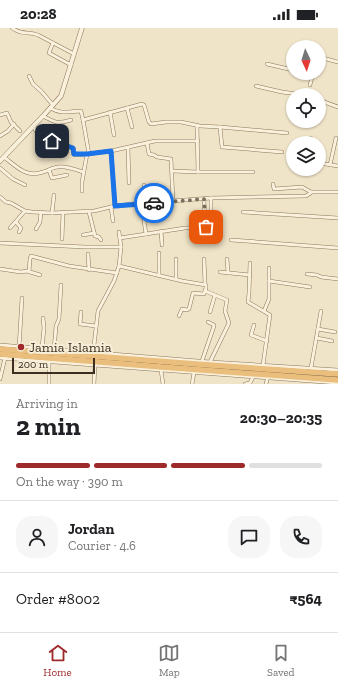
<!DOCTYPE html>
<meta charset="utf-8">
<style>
body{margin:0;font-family:"Zilla Slab",serif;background:#f6f6f6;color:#202124;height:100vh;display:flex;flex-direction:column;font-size:15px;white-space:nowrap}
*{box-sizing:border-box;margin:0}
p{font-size:13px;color:#757577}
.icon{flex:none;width:22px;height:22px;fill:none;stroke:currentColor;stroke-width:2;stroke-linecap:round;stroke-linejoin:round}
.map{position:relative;height:356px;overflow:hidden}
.sheet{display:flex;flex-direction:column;background:#fff;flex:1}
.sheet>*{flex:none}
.needle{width:26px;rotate:176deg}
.buttons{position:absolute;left:286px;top:12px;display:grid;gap:8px}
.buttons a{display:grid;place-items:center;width:40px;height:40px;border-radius:50%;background:#fff;box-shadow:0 1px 3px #0004;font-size:20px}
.scale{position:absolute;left:12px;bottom:10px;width:83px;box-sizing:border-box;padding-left:4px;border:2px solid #3d2e20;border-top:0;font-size:11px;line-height:14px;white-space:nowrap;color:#3d2e20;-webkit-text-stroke:3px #f7eed8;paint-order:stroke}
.pin{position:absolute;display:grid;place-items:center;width:34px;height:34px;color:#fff;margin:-17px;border-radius:8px;box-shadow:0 2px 6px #0006}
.courier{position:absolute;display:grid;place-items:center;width:40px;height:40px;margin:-20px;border:3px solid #1a73e8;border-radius:50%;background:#fff;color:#222;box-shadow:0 1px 5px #0007}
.summary em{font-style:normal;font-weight:800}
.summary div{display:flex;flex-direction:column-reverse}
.summary{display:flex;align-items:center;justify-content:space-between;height:68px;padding:0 16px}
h1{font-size:26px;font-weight:800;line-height:30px}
.bar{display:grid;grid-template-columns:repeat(4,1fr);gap:6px 4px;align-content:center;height:48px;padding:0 16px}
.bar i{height:5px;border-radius:3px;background:#e0e0e0}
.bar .active{background:#9e2a2b}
.bar p{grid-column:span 4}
.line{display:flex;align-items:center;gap:10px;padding:0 16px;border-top:1px solid #e0e0e0}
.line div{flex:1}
.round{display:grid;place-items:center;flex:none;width:42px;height:42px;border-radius:16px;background:#f6f6f6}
.status{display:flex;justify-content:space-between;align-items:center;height:28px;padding:0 20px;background:#fff;direction:ltr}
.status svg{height:11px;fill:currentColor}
.menu{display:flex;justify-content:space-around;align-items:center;height:56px;border-top:1px solid #e0e0e0;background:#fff;font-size:11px;color:#757577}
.menu a{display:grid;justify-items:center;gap:2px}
.menu .active{color:#9e2a2b}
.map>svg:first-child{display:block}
</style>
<div class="status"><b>20:28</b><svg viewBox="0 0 49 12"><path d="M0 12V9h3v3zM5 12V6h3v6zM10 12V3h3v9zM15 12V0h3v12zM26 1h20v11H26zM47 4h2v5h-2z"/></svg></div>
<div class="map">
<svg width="338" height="356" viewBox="0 0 338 356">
<rect width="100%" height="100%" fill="#f0e4c8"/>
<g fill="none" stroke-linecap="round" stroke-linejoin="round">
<defs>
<g id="minor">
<path d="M12,0C23,8 28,3 38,7L74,26"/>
<path d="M53,15L50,22L49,25L71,37"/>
<path d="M319,29L338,34"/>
<path d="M267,36L293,42"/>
<path d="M29,48L33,56L41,63L53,77"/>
<path d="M310,57L312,49L311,45"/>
<path d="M256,58L282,64L305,67"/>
<path d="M319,72L338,79"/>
<path d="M50,80C63,87 68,83 81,83L83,92L89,126"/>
<path d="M127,80L132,99"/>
<path d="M110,84L114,107"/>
<path d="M0,87L7,85L11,94L20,103"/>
<path d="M43,88C56,95 57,96 71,92"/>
<path d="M83,92L142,76L144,77L149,94L151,96L166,94H181L200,98L220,99L287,105"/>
<path d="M33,98L39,108L41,109L73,120L74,122L73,126L75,127L87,126L111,123L155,113H198"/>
<path d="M197,98L198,144"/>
<path d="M220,99L222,119L282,124"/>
<path d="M0,108L8,103L14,96"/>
<path d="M147,115L149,126L154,127L157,129L171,131L173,173"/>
<path d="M309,115L311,110"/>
<path d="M128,120L129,155"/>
<path d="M111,123L115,178"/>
<path d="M4,129C17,139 26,150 43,144C48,143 53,139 58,139C65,138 77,142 83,144"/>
<path d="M319,135L338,138"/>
<path d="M330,137L336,110"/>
<path d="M0,140L13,151L25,157"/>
<path d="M49,142L52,150L67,147"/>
<path d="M172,143L198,144H253"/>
<path d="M273,156L274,161L302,159L311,164"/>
<path d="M144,157L146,175"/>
<path d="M82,163V154L87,126"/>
<path d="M0,169L6,174L11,175L25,183L32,184L52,185L94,183L115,178L132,176L211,170L306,168L312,164H338"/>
<path d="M204,171L205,199"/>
<path d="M111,179L113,193"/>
<path d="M89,184L95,208L99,209L101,212"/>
<path d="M243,184L338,190"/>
<path d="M52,185L54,167"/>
<path d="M143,186L146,206"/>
<path d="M16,194L21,200L19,204"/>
<path d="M211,199V170"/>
<path d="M10,200L25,183"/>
<path d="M36,201L40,194L41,184"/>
<path d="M161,203L162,217"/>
<path d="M83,207L94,205"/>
<path d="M197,209L214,210"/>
<path d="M120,210L185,200L219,199"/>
<path d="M62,211L63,184"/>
<path d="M231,212L338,220"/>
<path d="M214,214L215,199"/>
<path d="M0,215L85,219H121"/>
<path d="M88,226L89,242"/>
<path d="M204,231L205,256"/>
<path d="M227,231L228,245"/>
<path d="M250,235L249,265L248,274L270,287L263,337"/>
<path d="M119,238L182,253L206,257V260L204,266L193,265L189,281L187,282L182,281L179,288"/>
<path d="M0,241L21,244L27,243L40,247"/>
<path d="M29,244L30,231L31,228L69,238L117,245"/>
<path d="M220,244L250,247"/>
<path d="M307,246L317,247L321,249L338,251"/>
<path d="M159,247V225"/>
<path d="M176,251V231"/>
<path d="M269,253L310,259"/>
<path d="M205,263L227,272L225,283L229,295L210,334"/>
<path d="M264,283L269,271V240"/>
<path d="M81,284L80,296L96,298"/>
<path d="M210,284L215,267"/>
<path d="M254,297L251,307L267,313"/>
<path d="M318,301L335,304"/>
<path d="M317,310L332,313"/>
<path d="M0,317L210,334L338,342"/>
<path d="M19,320L22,270"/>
<path d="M42,320L44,300L43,290"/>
<path d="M54,322L56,298L59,291L61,257"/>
<path d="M93,326L98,283L114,253L119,238L121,219L119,204"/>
<path d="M0,330L338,355"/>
<path d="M202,333L214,298V297L208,294"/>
<path d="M311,340L321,283"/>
<path d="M161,342L163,356"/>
<path d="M0,351L5,330"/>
<path d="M49,356V334"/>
<path d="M94,356L95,337"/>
<path d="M192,356L194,345"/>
<path d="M245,356L250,355L253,349"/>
<path d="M266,356L268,348"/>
</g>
<path id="tertiary" d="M0,133L43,88L61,68L82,0"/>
<g id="trunk">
<path d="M0,321L209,337L338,346"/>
<path d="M0,326L162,339L338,352"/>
</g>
</defs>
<use href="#minor" stroke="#8d765c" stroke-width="4"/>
<use href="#tertiary" stroke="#8d765c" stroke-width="5"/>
<use href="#trunk" stroke="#5b4430" stroke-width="6"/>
<use href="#minor" stroke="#faf1dc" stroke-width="3"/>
<use href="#tertiary" stroke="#faf1dc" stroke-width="4"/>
<use href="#trunk" stroke="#eabe7c" stroke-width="5.5"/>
</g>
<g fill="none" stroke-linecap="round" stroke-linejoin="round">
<path stroke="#7c6e5b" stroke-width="4" stroke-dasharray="0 7.2" d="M154,175L204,171L206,199"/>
<path stroke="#1a73e8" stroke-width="5" d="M52,113L73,120L74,126H87L111,123L115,178L154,175"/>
</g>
<circle fill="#9e2a2b" stroke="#f7eed8" stroke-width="1.5" cx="21" cy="319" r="4"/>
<g text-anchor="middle" stroke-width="4" stroke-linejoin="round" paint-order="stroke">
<g font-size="14" fill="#3d2e20" stroke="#f7eed8" text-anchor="start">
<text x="29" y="324">Jamia Islamia</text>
</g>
</g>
</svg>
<div class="buttons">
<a><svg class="needle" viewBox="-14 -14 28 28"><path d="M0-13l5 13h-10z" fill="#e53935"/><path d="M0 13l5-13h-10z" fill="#757577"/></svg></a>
<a><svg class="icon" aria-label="locate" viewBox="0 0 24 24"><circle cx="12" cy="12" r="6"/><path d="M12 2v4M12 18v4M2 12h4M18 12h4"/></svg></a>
<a><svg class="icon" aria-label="layers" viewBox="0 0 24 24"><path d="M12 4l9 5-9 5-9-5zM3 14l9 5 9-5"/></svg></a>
</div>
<div class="scale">200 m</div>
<div class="pin" style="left:206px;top:199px;background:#ea580c"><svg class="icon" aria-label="bag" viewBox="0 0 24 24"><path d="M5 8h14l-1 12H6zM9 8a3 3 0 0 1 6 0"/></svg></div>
<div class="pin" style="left:52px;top:113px;background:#1f2937"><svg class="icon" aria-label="home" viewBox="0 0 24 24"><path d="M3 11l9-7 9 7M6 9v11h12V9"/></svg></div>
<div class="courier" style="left:154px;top:175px"><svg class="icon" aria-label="car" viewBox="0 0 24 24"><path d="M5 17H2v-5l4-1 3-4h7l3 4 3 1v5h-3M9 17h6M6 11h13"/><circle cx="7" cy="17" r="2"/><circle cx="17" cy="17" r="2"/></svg></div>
</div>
<section class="sheet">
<div class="summary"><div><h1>2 min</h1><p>Arriving in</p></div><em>20:30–20:35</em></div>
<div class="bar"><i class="active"></i><i class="active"></i><i class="active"></i><i></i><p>On the way · 390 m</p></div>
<div class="line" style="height:72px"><a class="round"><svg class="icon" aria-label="person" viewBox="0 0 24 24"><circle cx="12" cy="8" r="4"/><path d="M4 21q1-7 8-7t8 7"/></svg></a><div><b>Jordan</b><p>Courier · 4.6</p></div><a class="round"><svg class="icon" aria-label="chat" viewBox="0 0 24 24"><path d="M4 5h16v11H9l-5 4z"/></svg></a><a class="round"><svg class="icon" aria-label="phone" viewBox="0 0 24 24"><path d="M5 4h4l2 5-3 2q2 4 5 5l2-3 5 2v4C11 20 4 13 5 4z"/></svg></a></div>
<div class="line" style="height:52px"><div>Order #8002</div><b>₹564</b></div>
</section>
<nav class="menu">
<a class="active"><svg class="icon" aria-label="home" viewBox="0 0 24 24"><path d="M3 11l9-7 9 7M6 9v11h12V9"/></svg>Home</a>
<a><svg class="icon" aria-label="map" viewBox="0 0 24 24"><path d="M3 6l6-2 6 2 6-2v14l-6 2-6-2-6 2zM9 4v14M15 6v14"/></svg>Map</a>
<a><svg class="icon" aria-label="saved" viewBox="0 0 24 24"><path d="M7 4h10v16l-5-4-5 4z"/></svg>Saved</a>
</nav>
